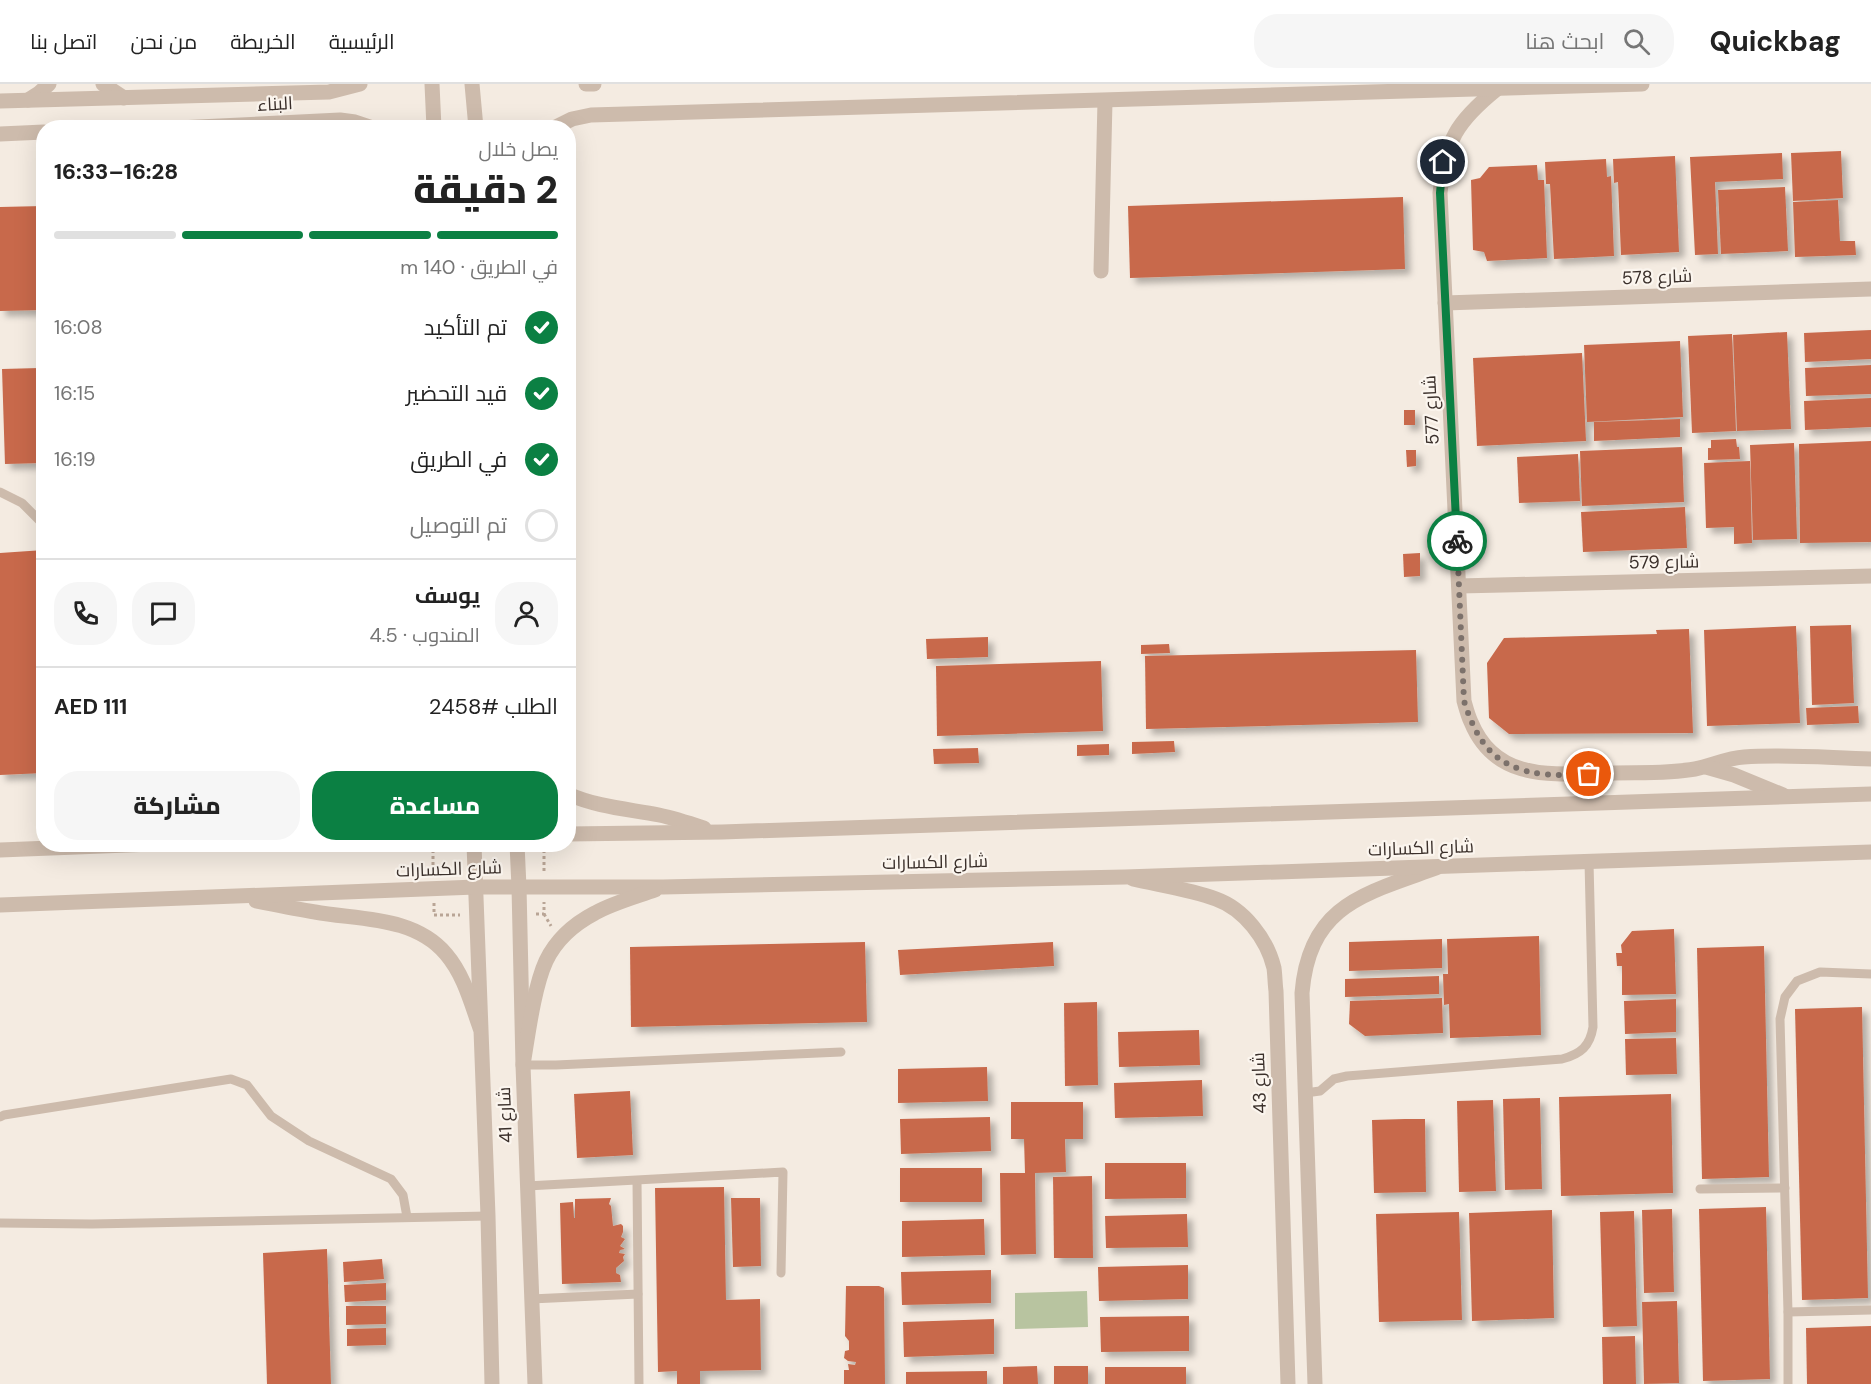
<!DOCTYPE html>
<html lang="ar">
<meta charset="utf-8">
<style>
body{margin:0;font-family:"DM Sans",Cairo,sans-serif;background:#f6f6f6;color:#222;direction:rtl;height:100vh;display:flex;flex-direction:column;font-size:22px;white-space:nowrap}
*{box-sizing:border-box;margin:0}
p{font-size:20px;color:#767676}
.icon{flex:none;width:33px;height:33px;fill:none;stroke:currentColor;stroke-width:2;stroke-linecap:round;stroke-linejoin:round}
.map{position:relative;flex:1;overflow:hidden;direction:ltr}
.sheet{position:absolute;left:36px;top:36px;width:540px;height:732px;display:flex;flex-direction:column;background:#fff;border-radius:24px;box-shadow:0 6px 24px #0002;direction:rtl}
.sheet>*{flex:none}
.pin{position:absolute;display:grid;place-items:center;width:51px;height:51px;color:#fff;margin:-26px;border:3px solid #fff;border-radius:50%;box-shadow:0 2px 6px #0007}
.courier{position:absolute;display:grid;place-items:center;width:60px;height:60px;margin:-30px;border:4px solid #0b8043;border-radius:50%;background:#fff;color:#222;box-shadow:0 2px 8px #0007}
.summary em{font-style:normal;font-weight:800}
.summary div{display:flex;flex-direction:column-reverse}
.summary{display:flex;align-items:center;justify-content:space-between;height:102px;padding:0 18px}
h1{font-size:39px;font-weight:800;line-height:45px}
.bar{display:grid;grid-template-columns:repeat(4,1fr);gap:9px 6px;align-content:center;height:72px;padding:0 18px}
.bar i{height:8px;border-radius:4px;background:#e0e0e0}
.bar .current{background:#0b8043}
.bar p{grid-column:span 4}
.line{display:flex;align-items:center;gap:15px;padding:0 18px;border-top:2px solid #e0e0e0}
.line div{flex:1}
.round{display:grid;place-items:center;flex:none;width:63px;height:63px;border-radius:24px;background:#f6f6f6}
ol{padding:0 18px;list-style:none}
li{display:flex;align-items:center;gap:18px;height:66px}
li p{margin-inline-start:auto}
li .icon{padding:6px;border-radius:50%;background:#0b8043;color:#fff;stroke-width:4}
li:last-child{color:#767676}
li i{width:33px;height:33px;border:3px solid #e0e0e0;border-radius:50%}
.cta{display:flex;gap:12px;margin-top:auto;padding:12px 18px}
.cta a{flex:1;height:69px;border-radius:24px;background:#0b8043;color:#fff;font-size:24px;font-weight:800;line-height:69px;text-align:center}
.cta a+a{background:#f6f6f6;color:#222}
header{display:flex;align-items:center;gap:36px;box-sizing:border-box;height:84px;padding:0 30px;background:#fff;border-bottom:2px solid #e0e0e0}
header strong{font-size:28px}
nav{display:flex;gap:33px;margin-inline-start:auto;font-size:21px}
.search{width:420px;height:54px;background:#f6f6f6;display:flex;align-items:center;gap:15px;box-sizing:border-box;padding:0 21px;border-radius:24px;color:#767676;font-size:22px}
.map>svg:first-child{display:block}
</style>
<header>
<strong>Quickbag</strong>
<div class="search"><svg class="icon" aria-label="search" viewBox="0 0 24 24"><circle cx="10" cy="10" r="6"/><path d="M15 15l6 6"/></svg>ابحث هنا</div>
<nav><a>الرئيسية</a><a>الخريطة</a><a>من نحن</a><a>اتصل بنا</a></nav>
</header>
<div class="map">
<svg width="1871" height="1300" viewBox="0 0 1871 1300">
<defs>
<filter id="shadow"><feDropShadow dx="5.5" dy="5.5" stdDeviation="3" flood-color="#0004"/></filter>
</defs>
<rect width="100%" height="100%" fill="#f4ebe1"/>
<path fill="#b8c4a0" d="M1087,1207L1088,1243L1015,1245V1209Z"/>
<g fill="#c8694b" filter="url(#shadow)">
<path d="M1841,67L1843,114L1793,117L1791,69Z"/>
<path d="M1782,69L1783,95L1715,98L1718,170L1695,171L1690,73Z"/>
<path d="M1675,72L1679,168L1621,171L1618,98L1614,99L1613,75Z"/>
<path d="M1606,75L1607,93L1611,92L1614,172L1554,175L1550,100H1546L1545,78Z"/>
<path d="M1537,81L1538,96H1544L1547,174L1487,177L1484,168L1473,166L1471,96L1480,94L1489,83Z"/>
<path d="M1785,103L1788,167L1721,170L1718,106Z"/>
<path d="M1403,113L1405,185L1130,194L1128,122Z"/>
<path d="M1838,116L1840,157H1855L1856,171L1795,173L1793,118Z"/>
<path d="M44,122V226L0,227V123Z"/>
<path d="M1871,246V275L1805,278L1804,249Z"/>
<path d="M1787,248L1791,345L1737,347L1733,251Z"/>
<path d="M1732,250L1736,347L1692,349L1688,252Z"/>
<path d="M1680,257L1683,333L1587,338L1584,261Z"/>
<path d="M1582,269L1586,357L1477,362L1473,274Z"/>
<path d="M1871,281V310L1806,312L1805,284Z"/>
<path d="M40,284L43,379L5,380L2,285Z"/>
<path d="M1871,314V343L1805,346L1804,317Z"/>
<rect x="1404" y="326" width="11" height="15"/>
<path d="M1680,335V353L1594,357V338Z"/>
<path d="M1736,355L1737,363H1739L1740,375L1708,376V364H1711V356Z"/>
<path d="M1871,357V458L1800,459L1799,360Z"/>
<path d="M1794,359L1797,455L1753,456L1750,361Z"/>
<path d="M1682,363L1684,418L1582,422L1580,367Z"/>
<path d="M1406,366H1416V382L1407,383Z"/>
<path d="M1578,370L1580,417L1519,419L1517,373Z"/>
<path d="M1750,377L1752,459L1734,460V443L1706,444L1704,379Z"/>
<path d="M1685,423L1687,464L1583,468L1581,428Z"/>
<path d="M44,466V689L0,691V469Z"/>
<path d="M1420,469V492L1404,493L1403,470Z"/>
<path d="M1851,541L1854,619L1812,621L1810,542Z"/>
<path d="M1796,542L1800,639L1707,642L1704,546Z"/>
<path d="M1689,545L1693,649L1509,650L1489,634L1487,579L1504,554L1657,550L1656,546Z"/>
<path d="M988,553V573L927,575L926,555Z"/>
<path d="M1169,560L1170,569L1141,570V561Z"/>
<path d="M1416,566L1418,638L1146,645L1145,572Z"/>
<path d="M1101,577L1103,647L937,652L936,582Z"/>
<path d="M1858,622L1859,639L1807,641L1806,624Z"/>
<path d="M1174,657L1175,668L1132,670V658Z"/>
<path d="M1109,660V671L1077,672V661Z"/>
<path d="M978,664L979,679L934,680L933,665Z"/>
<path d="M1674,845L1676,910L1622,911V882H1617L1616,869H1622L1621,861L1632,847Z"/>
<path d="M1539,852L1541,951L1450,954L1449,920L1444,921L1443,890H1448L1447,855Z"/>
<path d="M1442,855V884L1349,887V858Z"/>
<path d="M865,858L867,938L631,943L630,863Z"/>
<path d="M1053,858L1054,882L900,891L898,866Z"/>
<path d="M1764,862L1769,1093L1702,1095L1697,864Z"/>
<path d="M1439,892V910L1345,913V895Z"/>
<path d="M1442,914L1443,949L1365,952L1349,940L1350,917Z"/>
<path d="M1676,915V948L1625,950L1624,917Z"/>
<path d="M1097,918L1098,1001L1065,1002L1064,919Z"/>
<path d="M1862,923L1868,1214L1802,1216L1795,925Z"/>
<path d="M1199,946L1200,981L1119,983L1118,948Z"/>
<path d="M1676,954L1677,990L1626,991L1625,955Z"/>
<path d="M987,983L988,1017L898,1019V985Z"/>
<path d="M1202,996L1203,1032L1115,1034L1114,999Z"/>
<path d="M630,1007L633,1071L577,1074L574,1010Z"/>
<path d="M1671,1010L1673,1109L1561,1112L1559,1013Z"/>
<path d="M1540,1014L1542,1105L1505,1106L1503,1015Z"/>
<path d="M1493,1016L1496,1107L1459,1108L1457,1017Z"/>
<path d="M1011,1018H1083V1055H1065L1066,1088L1035,1089L1036,1170L1001,1171L1000,1089H1025L1024,1055H1011Z"/>
<path d="M990,1033L991,1067L901,1070L900,1035Z"/>
<path d="M1405,1035H1425L1426,1108L1374,1109L1372,1036Z"/>
<path d="M1105,1079H1186V1114L1105,1115Z"/>
<rect x="900" y="1084" width="82" height="34"/>
<path d="M1092,1092L1093,1174H1054L1053,1093Z"/>
<path d="M724,1103L726,1216L760,1215L761,1286L700,1287V1300H677V1287L658,1288L655,1104Z"/>
<path d="M611,1114L609,1120L611,1122L613,1142L621,1140L623,1142V1148L621,1153L625,1155L620,1162L625,1165L620,1166L619,1169L625,1170L623,1173L624,1177L616,1184V1189L620,1191L621,1198L562,1200L560,1119L573,1118L574,1134H575V1115Z"/>
<path d="M731,1114H760L761,1182L733,1183Z"/>
<path d="M1766,1123L1770,1295L1703,1297L1699,1125Z"/>
<path d="M1672,1125L1674,1208L1644,1209L1642,1126Z"/>
<path d="M1552,1126L1554,1234L1472,1237L1469,1129Z"/>
<path d="M1634,1127L1637,1242L1603,1243L1600,1128Z"/>
<path d="M1459,1128L1462,1236L1379,1238L1376,1130Z"/>
<path d="M1187,1130L1188,1163L1106,1164L1105,1132Z"/>
<path d="M984,1135L985,1171L902,1173V1137Z"/>
<path d="M327,1165L331,1300H267L263,1169Z"/>
<path d="M382,1175L384,1195L344,1198L343,1178Z"/>
<path d="M1188,1181V1215L1099,1217L1098,1183Z"/>
<path d="M991,1186V1219L902,1221L901,1188Z"/>
<path d="M386,1199V1216L345,1218L344,1201Z"/>
<path d="M846,1202H879L884,1204L885,1300H844V1286H849L848,1280L855,1281L856,1278L848,1277L844,1274L845,1267L849,1266V1257L845,1252Z"/>
<path d="M1677,1217L1679,1299L1644,1300L1642,1218Z"/>
<path d="M346,1222H386V1240L346,1241Z"/>
<path d="M1189,1232V1267L1101,1268L1100,1233Z"/>
<path d="M994,1235V1270L904,1273L903,1238Z"/>
<path d="M1871,1242V1300H1807L1806,1244Z"/>
<path d="M386,1244V1261L347,1262V1245Z"/>
<path d="M1635,1252L1636,1300H1603L1602,1253Z"/>
<path d="M1037,1282L1038,1300H1003V1283Z"/>
<rect x="1054" y="1282" width="34" height="18"/>
<rect x="1105" y="1283" width="81" height="17"/>
<path d="M987,1287V1300H906V1288Z"/>
</g>
<g fill="none" stroke-linecap="round" stroke-linejoin="round">
<g stroke="#b9a596" stroke-width="3" stroke-dasharray="3 3" stroke-linecap="butt">
<path d="M433,760V789"/>
<path d="M544,760V787"/>
<path d="M434,819V831H460"/>
<path d="M536,830H544V818"/>
<path d="M544,830L551,842"/>
</g>
<g stroke="#cdbbac" stroke-width="9">
<path d="M0,408L22,419L44,441"/>
<path d="M523,981H556L841,968"/>
<path d="M1305,1009L1320,1007L1334,995L1347,992L1562,975C1581,970 1590,962 1593,943L1589,778"/>
<path d="M0,1033L4,1031L231,995L247,1001L271,1032L309,1057L391,1095L403,1111L407,1133"/>
<path d="M637,1097L639,1300"/>
<path d="M527,1102L783,1088L781,1189"/>
<path d="M1700,1105L1785,1104"/>
<path d="M0,1139L92,1140L488,1132"/>
<path d="M531,1215L638,1210"/>
<path d="M1788,1228L1871,1226"/>
<path d="M1788,1300V1228L1780,935L1785,913L1797,897L1820,888L1871,890"/>
</g>
<g stroke="#cdbbac" stroke-width="15">
<path d="M103,0L124,14"/>
<path d="M432,0L434,44"/>
<path d="M472,0L476,44"/>
<path d="M586,0H594"/>
<path d="M1497,5C1456,38 1446,56 1440,109L1464,617C1466,624 1468,632 1471,638C1496,699 1555,690 1609,689C1637,688 1667,690 1695,685C1711,682 1727,674 1744,673C1786,670 1829,674 1871,675"/>
<path d="M28,16L39,9L49,0"/>
<path d="M0,17L329,8L360,0"/>
<path d="M178,44L340,36L355,38L373,44"/>
<path d="M554,44L572,35L591,31L1642,0"/>
<path d="M0,50L44,48"/>
<path d="M1101,187L1105,17"/>
<path d="M1445,219L1871,205"/>
<path d="M1459,502L1871,492"/>
<path d="M474,760L488,1132L492,1300"/>
<path d="M517,760L519,803L523,981L535,1300"/>
<path d="M1133,795C1159,801 1192,806 1216,815C1244,825 1267,855 1274,884C1275,891 1275,900 1276,907L1288,1300"/>
<path d="M1315,1300L1302,909C1309,821 1364,810 1436,784"/>
</g>
<g stroke="#cdbbac" stroke-width="15">
<path d="M1706,683L1734,691L1783,711"/>
<path d="M568,710C597,723 628,725 659,731C674,734 689,739 704,744"/>
<path d="M568,750L722,748L1871,710"/>
<path d="M0,766L153,760"/>
<path d="M256,817C276,821 295,825 315,828C359,836 414,832 446,870C464,891 471,919 480,944"/>
<path d="M0,821L476,803H663L1125,793L1871,768"/>
<path d="M523,981C528,951 534,903 546,877C556,856 574,840 595,829C613,819 635,813 655,806"/>
</g>
</g>
<g fill="none" stroke-linecap="round" stroke-linejoin="round">
<path stroke="#7c716b" stroke-width="6" stroke-dasharray="0 10.8" d="M1457,457L1464,617C1477,659 1496,685 1543,690C1558,692 1574,690 1589,690"/>
<path stroke="#0b8043" stroke-width="8" d="M1443,78L1440,109L1457,457"/>
</g>
<g text-anchor="middle" stroke-width="4.5" stroke-linejoin="round" paint-order="stroke">
<g font-size="18" fill="#3b302b" stroke="#fbf5ee">
<text transform="translate(275 20) rotate(-3)" y="6">البناء</text>
<text transform="translate(1657 193) rotate(-2)" y="6">شارع 578</text>
<text transform="translate(1431 326) rotate(-93)" y="6">شارع 577</text>
<text transform="translate(1664 478) rotate(-1)" y="6">شارع 579</text>
<text transform="translate(1421 764) rotate(-2)" y="6">شارع الكسارات</text>
<text transform="translate(935 778) rotate(-1)" y="6">شارع الكسارات</text>
<text transform="translate(449 785) rotate(-2)" y="6">شارع الكسارات</text>
<text transform="translate(1259 999) rotate(-92)" y="6">شارع 43</text>
<text transform="translate(505 1031) rotate(-92)" y="6">شارع 41</text>
</g>
</g>
</svg>
<div class="pin" style="left:1589px;top:690px;background:#ea580c"><svg class="icon" aria-label="bag" viewBox="0 0 24 24"><path d="M5 8h14l-1 12H6zM9 8a3 3 0 0 1 6 0"/></svg></div>
<div class="pin" style="left:1443px;top:78px;background:#1f2937"><svg class="icon" aria-label="home" viewBox="0 0 24 24"><path d="M3 11l9-7 9 7M6 9v11h12V9"/></svg></div>
<div class="courier" style="left:1457px;top:457px"><svg class="icon" aria-label="bike" viewBox="0 0 24 24"><circle cx="6" cy="16" r="4"/><circle cx="18" cy="16" r="4"/><path d="M6 16l4-8h5l3 8M10 8l3 8H6M13 5h3"/></svg></div>
<section class="sheet">
<div class="summary"><div><h1>2 دقيقة</h1><p>يصل خلال</p></div><em>16:28–16:33</em></div>
<div class="bar"><i class="current"></i><i class="current"></i><i class="current"></i><i></i><p>في الطريق · 140 m</p></div>
<ol>
<li><svg class="icon" aria-label="check" viewBox="0 0 24 24"><path d="M5 12l5 5 9-10"/></svg>تم التأكيد<p>16:08</p></li>
<li><svg class="icon" aria-label="check" viewBox="0 0 24 24"><path d="M5 12l5 5 9-10"/></svg>قيد التحضير<p>16:15</p></li>
<li><svg class="icon" aria-label="check" viewBox="0 0 24 24"><path d="M5 12l5 5 9-10"/></svg>في الطريق<p>16:19</p></li>
<li><i></i>تم التوصيل</li>
</ol>
<div class="line" style="height:108px"><a class="round"><svg class="icon" aria-label="person" viewBox="0 0 24 24"><circle cx="12" cy="8" r="4"/><path d="M4 21q1-7 8-7t8 7"/></svg></a><div><b>يوسف</b><p>المندوب · 4.5</p></div><a class="round"><svg class="icon" aria-label="chat" viewBox="0 0 24 24"><path d="M4 5h16v11H9l-5 4z"/></svg></a><a class="round"><svg class="icon" aria-label="phone" viewBox="0 0 24 24"><path d="M5 4h4l2 5-3 2q2 4 5 5l2-3 5 2v4C11 20 4 13 5 4z"/></svg></a></div>
<div class="line" style="height:78px"><div>الطلب #2458</div><b>AED 111</b></div>
<div class="cta"><a>مساعدة</a><a>مشاركة</a></div>
</section>
</div>
